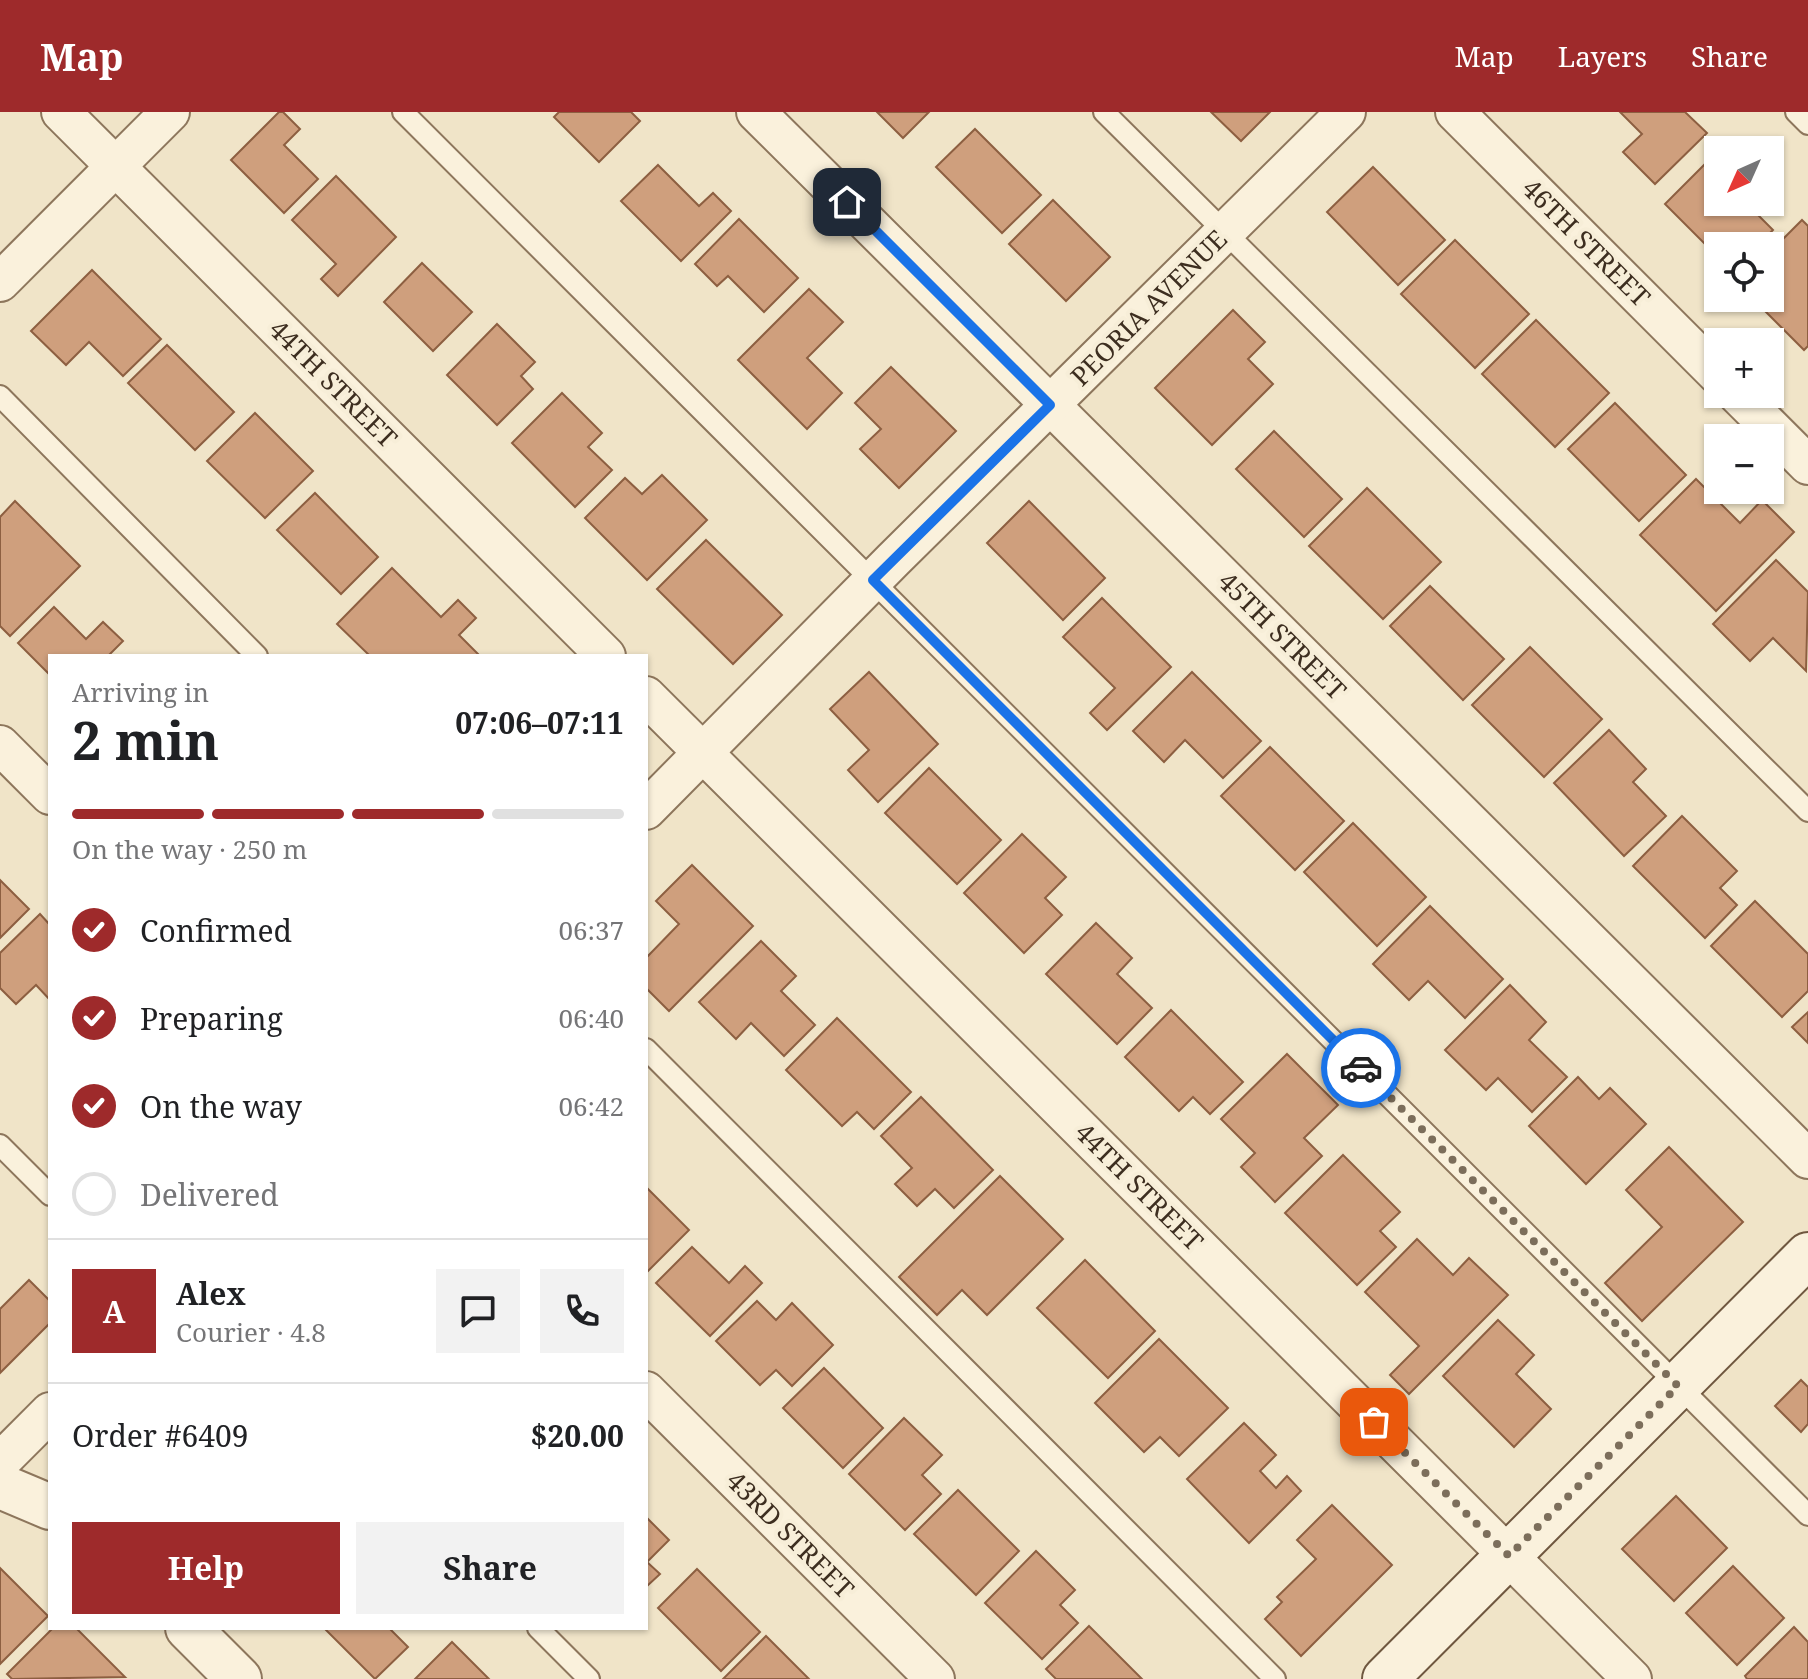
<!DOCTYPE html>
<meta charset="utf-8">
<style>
body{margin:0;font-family:"Noto Serif",serif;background:#f2f2f2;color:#202124;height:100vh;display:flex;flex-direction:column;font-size:30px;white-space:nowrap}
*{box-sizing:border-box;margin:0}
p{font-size:26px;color:#757577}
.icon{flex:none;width:44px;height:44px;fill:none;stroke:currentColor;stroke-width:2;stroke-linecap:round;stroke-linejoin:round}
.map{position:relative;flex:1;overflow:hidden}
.details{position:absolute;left:48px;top:542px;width:600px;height:976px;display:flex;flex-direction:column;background:#fff;border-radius:0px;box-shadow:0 2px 6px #0004}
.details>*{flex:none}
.needle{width:52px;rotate:225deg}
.buttons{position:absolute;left:1704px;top:24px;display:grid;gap:16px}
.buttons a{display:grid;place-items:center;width:80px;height:80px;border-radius:0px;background:#fff;box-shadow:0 2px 6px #0004;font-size:40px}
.pin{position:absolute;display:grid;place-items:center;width:68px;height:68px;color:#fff;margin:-34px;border-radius:16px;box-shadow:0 4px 12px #0006}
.courier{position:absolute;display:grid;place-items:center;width:80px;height:80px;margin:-40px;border:6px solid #1a73e8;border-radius:50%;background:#fff;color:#222;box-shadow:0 2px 10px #0007}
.summary em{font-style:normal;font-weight:700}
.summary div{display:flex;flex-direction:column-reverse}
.summary{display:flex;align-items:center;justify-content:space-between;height:136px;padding:0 24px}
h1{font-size:52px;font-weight:700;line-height:60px}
.bar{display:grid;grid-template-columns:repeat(4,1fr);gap:12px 8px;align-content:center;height:96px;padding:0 24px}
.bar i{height:10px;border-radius:6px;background:#e0e0e0}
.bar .active{background:#9e2a2b}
.bar p{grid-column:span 4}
.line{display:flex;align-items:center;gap:20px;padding:0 24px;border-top:2px solid #e0e0e0}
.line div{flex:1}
.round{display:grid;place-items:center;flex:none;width:84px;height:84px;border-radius:0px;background:#f2f2f2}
ol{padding:0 24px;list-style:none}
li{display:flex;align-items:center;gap:24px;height:88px}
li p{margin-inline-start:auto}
li .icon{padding:8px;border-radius:50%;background:#9e2a2b;color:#fff;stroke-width:4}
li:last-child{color:#757577}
li i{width:44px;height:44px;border:4px solid #e0e0e0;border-radius:50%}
.cta{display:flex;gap:16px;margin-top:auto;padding:16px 24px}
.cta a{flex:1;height:92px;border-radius:0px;background:#9e2a2b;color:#fff;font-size:32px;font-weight:700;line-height:92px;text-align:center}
.cta a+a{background:#f2f2f2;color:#202124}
header{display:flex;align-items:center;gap:48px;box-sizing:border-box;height:112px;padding:0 40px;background:#9e2a2b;color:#fff}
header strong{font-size:38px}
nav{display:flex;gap:44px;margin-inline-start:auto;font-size:28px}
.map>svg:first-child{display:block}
</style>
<header>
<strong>Map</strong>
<nav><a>Map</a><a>Layers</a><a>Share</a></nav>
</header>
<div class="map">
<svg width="1808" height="1567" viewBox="0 0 1808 1567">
<rect width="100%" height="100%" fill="#f0e4c8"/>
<g fill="#cf9f7d" stroke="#8d5f41" stroke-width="2">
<path d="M279,0H283L300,17L284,33L318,67L284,101L231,48Z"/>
<path d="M559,0H631L640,9L599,50L554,5Z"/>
<path d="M877,0H929L903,26Z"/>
<path d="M1211,0H1270L1241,29Z"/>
<path d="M1620,0H1685L1707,21L1655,72L1623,40L1642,22Z"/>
<path d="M975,17L1041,83L1002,121L936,55Z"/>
<path d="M1706,51L1718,63V90H1745L1773,118L1757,134H1718V145L1665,92Z"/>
<path d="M658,53L699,94L713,81L731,99L681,149L621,89Z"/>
<path d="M1373,55L1445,128L1398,173L1327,100Z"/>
<path d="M336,64L396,125L338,184L321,167L336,152L292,108Z"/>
<path d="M1053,88L1110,145L1066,189L1009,132Z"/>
<path d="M739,107L798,166L764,200L728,164L717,174L695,152Z"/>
<path d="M1802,108L1808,114V234L1804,238L1752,186H1770V140Z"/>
<path d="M1455,128L1529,202L1475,256L1401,182Z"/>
<path d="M422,151L472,200L433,239L384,190Z"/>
<path d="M92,158L161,227L123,264L89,230L66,253L31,219Z"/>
<path d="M809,177L843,210L807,246L842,281L807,317L738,248Z"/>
<path d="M1233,198L1265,230L1248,247L1273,272L1212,333L1155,276Z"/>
<path d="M1536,208L1609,281L1555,335L1482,262Z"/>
<path d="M497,212L535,250L521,264L533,277L497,313L447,263Z"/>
<path d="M167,233L234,300L195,338L128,271Z"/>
<path d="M891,255L956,319L899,376L860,337L881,317L855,291Z"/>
<path d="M562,281L602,321L588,335L612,358L575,395L512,331Z"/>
<path d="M1615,291L1686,363L1639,409L1568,337Z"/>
<path d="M255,301L313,359L265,406L207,349Z"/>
<path d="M1274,319L1342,387L1304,425L1236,357Z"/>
<path d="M662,363L707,408L647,468L585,406L625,366L642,382Z"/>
<path d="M1696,367L1740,411L1762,388L1794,420L1716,499L1640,423Z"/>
<path d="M1367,376L1441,450L1383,507L1309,434Z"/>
<path d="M315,381L378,445L341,482L277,418Z"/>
<path d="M15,389L80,454L10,524L0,514V405Z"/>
<path d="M1029,389L1105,466L1063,508L987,431Z"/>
<path d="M706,428L782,503L733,552L657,477Z"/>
<path d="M1776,448L1808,480L1806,559L1773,526L1750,549L1713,512Z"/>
<path d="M392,456L441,505L458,488L476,506L459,523L480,544H370L337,512Z"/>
<path d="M1430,474L1504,547L1463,588L1390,514Z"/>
<path d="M1102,486L1171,555L1107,618L1090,601L1115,576L1063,525Z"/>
<path d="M54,495L86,527L103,510L123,529L108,544H50V563L18,531Z"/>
<path d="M1530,535L1602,607L1544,665L1472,593Z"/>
<path d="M869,560L938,632L878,690L848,658L869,638L830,597Z"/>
<path d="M1192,560L1261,629L1223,666L1185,628L1164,650L1133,619Z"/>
<path d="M1609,618L1646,657L1633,670L1666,704L1624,744L1554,671Z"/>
<path d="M1270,635L1344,709L1295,758L1221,684Z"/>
<path d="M929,656L1001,728L957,772L885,701Z"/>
<path d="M1682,704L1737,759L1720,776L1737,793L1705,826L1633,754Z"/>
<path d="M1353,711L1426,785L1377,834L1304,760Z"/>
<path d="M1022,722L1066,765L1045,786L1062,803L1024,841L964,781Z"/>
<path d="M692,753L753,814L669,899L646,876V846L679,812L656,789Z"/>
<path d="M0,768L29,797L0,826Z"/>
<path d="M1755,789L1808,842V879L1782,905L1711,834Z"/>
<path d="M1430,794L1503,867L1465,906L1428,869L1409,888L1373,852Z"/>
<path d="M40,802L50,813V888L36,873L16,892L0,876V841Z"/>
<path d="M1096,811L1132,846L1117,862L1152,896L1117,932L1046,862Z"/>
<path d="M761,829L796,864L781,879L815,913L784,944L751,911L736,927L699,890Z"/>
<path d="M1510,873L1546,910L1529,928L1567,965L1532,1000L1498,966L1486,978L1445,938Z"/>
<path d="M1171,898L1243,970L1210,1002L1193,985L1179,999L1125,945Z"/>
<path d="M1808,900V931L1792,915Z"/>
<path d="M837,906L911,980L874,1017L857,1000L842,1014L786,958Z"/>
<path d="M1287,942L1338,993L1304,1026L1322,1044L1275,1090L1241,1055L1255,1041L1221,1007Z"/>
<path d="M1578,965L1599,987L1610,976L1646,1012L1586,1072L1529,1014Z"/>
<path d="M921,985L993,1058L954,1096L935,1077L917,1094L895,1072L912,1056L881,1024Z"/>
<path d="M1669,1035L1743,1110L1642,1209L1605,1171L1662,1115L1626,1078Z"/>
<path d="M1343,1043L1400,1100L1380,1119L1396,1135L1357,1173L1285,1101Z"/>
<path d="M1000,1064L1063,1127L987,1203L962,1178L937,1203L899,1165Z"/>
<path d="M646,1075L689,1118L646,1161Z"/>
<path d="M1417,1127L1453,1163L1469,1146L1508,1183L1409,1282L1390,1263L1419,1234L1365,1180Z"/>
<path d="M692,1135L729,1171L745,1154L762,1171L710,1224L656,1171Z"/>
<path d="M1085,1148L1155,1219L1108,1266L1037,1196Z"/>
<path d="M29,1168L50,1189V1211L0,1261V1197Z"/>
<path d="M757,1189L776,1208L792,1191L833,1233L792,1274L776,1258L760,1273L716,1229Z"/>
<path d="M1498,1208L1534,1243L1516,1262L1551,1297L1514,1335L1443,1264Z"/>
<path d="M1159,1227L1228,1296L1179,1344L1160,1325L1144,1340L1095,1291Z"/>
<path d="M824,1256L883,1316L843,1356L783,1296Z"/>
<path d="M1801,1268L1808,1275V1312L1801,1320L1775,1294Z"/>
<path d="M904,1306L942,1343L922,1363L941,1382L905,1418L849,1362Z"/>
<path d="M1244,1311L1276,1343L1260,1359L1276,1376L1287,1364L1301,1379L1249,1431L1187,1367Z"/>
<path d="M958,1378L1019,1439L976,1483L914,1422Z"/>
<path d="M1676,1384L1727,1436L1674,1489L1622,1437Z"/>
<path d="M1332,1393L1392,1453L1301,1544L1265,1507L1282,1490L1277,1485L1316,1447L1297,1428Z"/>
<path d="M646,1405L669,1428L647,1450L660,1462L646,1475Z"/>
<path d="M1036,1439L1075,1478L1060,1493L1078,1511L1042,1547L985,1491Z"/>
<path d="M1733,1454L1784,1506L1737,1553L1686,1501Z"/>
<path d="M0,1456L48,1504L0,1552Z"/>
<path d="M697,1457L760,1520L721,1559L658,1496Z"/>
<path d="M1089,1514L1142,1567H1056L1046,1557Z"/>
<path d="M1794,1515L1808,1530V1567H1747L1745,1564Z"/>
<path d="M53,1516H76L125,1565L12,1567L7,1562Z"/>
<path d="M324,1516H389L408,1535L375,1567Z"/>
<path d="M766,1524L809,1567H723Z"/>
<path d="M452,1530L489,1567H415Z"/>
</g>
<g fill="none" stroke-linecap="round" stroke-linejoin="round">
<defs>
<g id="service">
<path d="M403,0L1808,1403"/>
<path d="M1104,0L1808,699"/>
<path d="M1796,0L1808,12"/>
<path d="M0,284L257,544"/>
<path d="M646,937L1275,1567"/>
<path d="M0,1033L50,1083"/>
<path d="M538,1516L589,1567"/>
</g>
<g id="minor">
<path d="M61,0L606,544"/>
<path d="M756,0L1808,1047"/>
<path d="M1455,0L1718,263"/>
<path d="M0,170L170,0"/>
<path d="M1737,282L1808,353"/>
<path d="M646,584L1632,1567"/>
<path d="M0,633L50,683"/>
<path d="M646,698L893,448L1346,0"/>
<path d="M646,1279L935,1567"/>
<path d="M0,1350L50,1300"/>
</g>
<g id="tertiary">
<path d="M0,1374L50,1395"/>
<path d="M188,1516L239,1567"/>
</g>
<path id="secondary" d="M1385,1567L1808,1143"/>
</defs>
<use href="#service" stroke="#8d765c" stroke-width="24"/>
<use href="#minor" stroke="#8d765c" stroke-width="42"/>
<use href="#tertiary" stroke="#8d765c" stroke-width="48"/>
<use href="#secondary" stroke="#6f573f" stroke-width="48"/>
<use href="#service" stroke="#faf1dc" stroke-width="20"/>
<use href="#minor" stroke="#faf1dc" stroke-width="38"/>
<use href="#tertiary" stroke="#faf1dc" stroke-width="44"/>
<use href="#secondary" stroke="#faf1dc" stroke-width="44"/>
</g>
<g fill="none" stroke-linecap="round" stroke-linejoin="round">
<path stroke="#7c6e5b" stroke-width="8" stroke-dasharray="0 14.4" d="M1361,956L1678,1274L1509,1444L1374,1310"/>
<path stroke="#1a73e8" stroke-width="10" d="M847,90L1050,293L873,468L1361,956"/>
</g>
<g text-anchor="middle" stroke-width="8" stroke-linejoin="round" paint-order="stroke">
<g font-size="26" fill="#3d2e20" stroke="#f7eed8">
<text transform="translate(1586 131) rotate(45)" y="9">46TH STREET</text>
<text transform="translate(1149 196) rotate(-45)" y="9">PEORIA AVENUE</text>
<text transform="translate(333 272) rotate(45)" y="9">44TH STREET</text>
<text transform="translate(1282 524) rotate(45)" y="9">45TH STREET</text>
<text transform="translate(1139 1075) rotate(45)" y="9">44TH STREET</text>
<text transform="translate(790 1423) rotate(45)" y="9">43RD STREET</text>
</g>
</g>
</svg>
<div class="buttons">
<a><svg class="needle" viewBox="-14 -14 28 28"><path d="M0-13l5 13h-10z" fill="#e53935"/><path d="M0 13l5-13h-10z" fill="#757577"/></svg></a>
<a><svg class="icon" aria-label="locate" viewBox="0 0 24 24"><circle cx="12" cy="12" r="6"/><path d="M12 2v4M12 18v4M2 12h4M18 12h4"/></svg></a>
<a>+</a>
<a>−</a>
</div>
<div class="pin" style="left:1374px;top:1310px;background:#ea580c"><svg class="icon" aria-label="bag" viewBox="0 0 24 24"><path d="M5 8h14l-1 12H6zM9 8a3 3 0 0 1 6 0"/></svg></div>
<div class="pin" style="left:847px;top:90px;background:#1f2937"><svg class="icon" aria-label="home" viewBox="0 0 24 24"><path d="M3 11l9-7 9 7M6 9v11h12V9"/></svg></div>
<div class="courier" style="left:1361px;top:956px"><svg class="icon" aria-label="car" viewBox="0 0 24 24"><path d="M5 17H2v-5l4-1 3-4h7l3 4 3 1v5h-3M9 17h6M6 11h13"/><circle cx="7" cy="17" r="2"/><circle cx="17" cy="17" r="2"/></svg></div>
<section class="details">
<div class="summary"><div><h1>2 min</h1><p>Arriving in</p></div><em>07:06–07:11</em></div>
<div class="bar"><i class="active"></i><i class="active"></i><i class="active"></i><i></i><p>On the way · 250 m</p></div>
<ol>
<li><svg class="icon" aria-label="check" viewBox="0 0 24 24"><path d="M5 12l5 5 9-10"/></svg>Confirmed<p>06:37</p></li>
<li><svg class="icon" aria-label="check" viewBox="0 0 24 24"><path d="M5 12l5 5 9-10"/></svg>Preparing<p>06:40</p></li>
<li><svg class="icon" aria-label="check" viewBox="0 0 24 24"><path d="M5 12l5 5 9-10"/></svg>On the way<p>06:42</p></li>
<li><i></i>Delivered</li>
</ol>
<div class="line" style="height:144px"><b class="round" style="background:#9e2a2b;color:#fff">A</b><div><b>Alex</b><p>Courier · 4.8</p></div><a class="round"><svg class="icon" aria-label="chat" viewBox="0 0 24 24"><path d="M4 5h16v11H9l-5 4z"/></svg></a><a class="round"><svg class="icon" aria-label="phone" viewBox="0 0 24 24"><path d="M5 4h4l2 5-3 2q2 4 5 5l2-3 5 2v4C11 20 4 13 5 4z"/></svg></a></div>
<div class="line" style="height:104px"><div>Order #6409</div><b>$20.00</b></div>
<div class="cta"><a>Help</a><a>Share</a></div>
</section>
</div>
